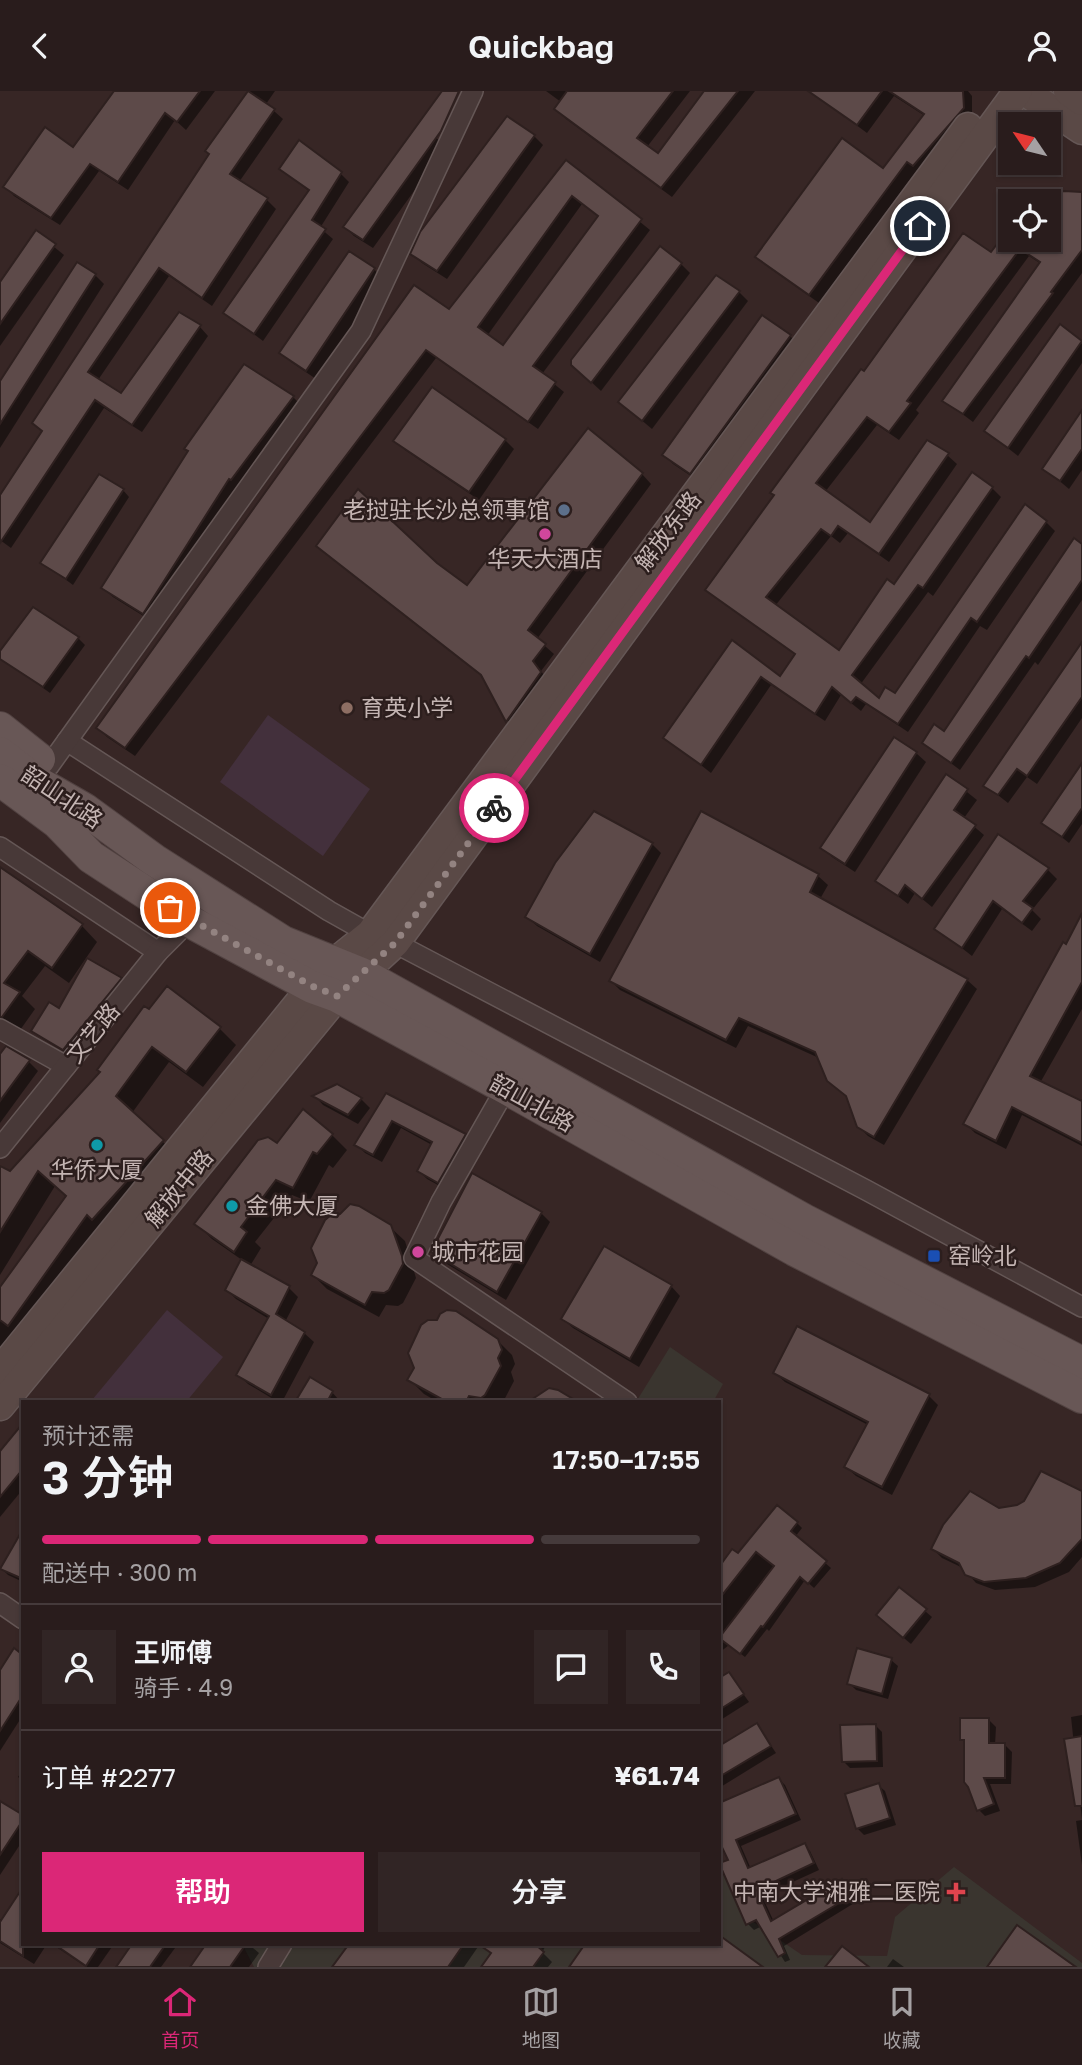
<!DOCTYPE html>
<html lang="zh">
<meta charset="utf-8">
<style>
body{margin:0;font-family:"Golos Text","Noto Sans SC",sans-serif;background:#312525;color:#f1f3f6;height:100vh;display:flex;flex-direction:column;font-size:26px;white-space:nowrap}
*{box-sizing:border-box;margin:0}
p{font-size:23px;color:#a5a1a3}
.icon{flex:none;width:38px;height:38px;fill:none;stroke:currentColor;stroke-width:2;stroke-linecap:round;stroke-linejoin:round}
.map{position:relative;flex:1;overflow:hidden}
.drawer{position:absolute;left:21px;top:1309px;width:700px;height:546px;display:flex;flex-direction:column;background:#291c1c;border-radius:0px;box-shadow:0 2px 5px #0004,0 0 0 2px #453a3b}
.drawer>*{flex:none}
.needle{width:46px;rotate:305deg}
.fabs{position:absolute;left:998px;top:21px;display:grid;gap:14px}
.fabs a{display:grid;place-items:center;width:63px;height:63px;border-radius:0px;background:#291c1c;box-shadow:0 2px 5px #0004,0 0 0 2px #453a3b;font-size:35px}
.pin{position:absolute;display:grid;place-items:center;width:60px;height:60px;color:#fff;margin:-30px;border:4px solid #fff;border-radius:50%;box-shadow:0 2px 7px #0007}
.courier{position:absolute;display:grid;place-items:center;width:70px;height:70px;margin:-35px;border:5px solid #db2777;border-radius:50%;background:#fff;color:#222;box-shadow:0 2px 9px #0007}
.headline em{font-style:normal;font-weight:600}
.headline div{display:flex;flex-direction:column-reverse}
.headline{display:flex;align-items:center;justify-content:space-between;height:119px;padding:0 21px}
h1{font-size:46px;font-weight:600;line-height:52px}
.bar{display:grid;grid-template-columns:repeat(4,1fr);gap:10px 7px;align-content:center;height:84px;padding:0 21px}
.bar i{height:9px;border-radius:5px;background:#453a3b}
.bar .active{background:#db2777}
.bar p{grid-column:span 4}
.line{display:flex;align-items:center;gap:18px;padding:0 21px;border-top:2px solid #453a3b}
.line div{flex:1}
.round{display:grid;place-items:center;flex:none;width:74px;height:74px;border-radius:0px;background:#312525}
.button{display:flex;gap:14px;margin-top:auto;padding:14px 21px}
.button a{flex:1;height:80px;border-radius:0px;background:#db2777;color:#fff;font-size:28px;font-weight:600;line-height:80px;text-align:center}
.button a+a{background:#312525;color:#f1f3f6}
header{display:flex;justify-content:space-between;align-items:center;height:91px;padding:0 21px;background:#291c1c;font-size:32px;font-weight:600}
.tab-bar{display:flex;justify-content:space-around;align-items:center;height:98px;border-top:2px solid #453a3b;background:#291c1c;font-size:19px;color:#a5a1a3}
.tab-bar a{display:grid;justify-items:center;gap:4px}
.tab-bar .active{color:#db2777}
.map>svg:first-child{display:block}
</style>
<header><svg class="icon" aria-label="back" viewBox="0 0 24 24"><path d="M15 5l-7 7 7 7"/></svg>Quickbag<svg class="icon" aria-label="person" viewBox="0 0 24 24"><circle cx="12" cy="8" r="4"/><path d="M4 21q1-7 8-7t8 7"/></svg></header>
<div class="map">
<svg width="1082" height="1876" viewBox="0 0 1082 1876">
<rect width="100%" height="100%" fill="#372625"/>
<g fill="#3a352f">
<path d="M670,1256L723,1293L713,1311H636Z"/>
<path d="M719,1760L752,1830L802,1864L887,1865L895,1826L954,1776L1082,1872V1876H254L242,1853H719Z"/>
</g>
<g fill="#43303c">
<path d="M268,624L370,698L323,765L220,691Z"/>
<path d="M167,1219L223,1266L186,1311H94L92,1309Z"/>
</g>
<g fill="#0007" fill-rule="evenodd">
<path d="M116,0H215L186,39L175,29L128,99L99,80L60,134L14,105L6,96L74,58Z"/>
<path d="M250,0H275L266,13L283,28L239,91L267,109L276,118L212,215L169,185L98,289L122,304L200,236L208,245L142,341L104,317L11,457L0,449V407L43,341L211,63L208,60Z"/>
<path d="M444,0H458L436,47L439,49L461,0H464L450,50L373,157L354,145L345,136Z"/>
<path d="M546,0H690L647,56L659,64L706,0H755L672,106L566,28L556,18L561,11Z"/>
<path d="M810,0H968L972,5V26L923,84L917,79L819,212L767,175L757,166L883,79L925,25L894,5L867,42Z"/>
<path d="M534,45L543,54L447,188L422,172L412,163Z"/>
<path d="M566,71L650,139L542,283L564,301L538,338L436,267L135,665L107,646L98,637L450,220ZM582,113L599,126L503,256L487,245Z"/>
<path d="M281,78L340,82L349,91L320,137L333,148L263,250L225,222L310,101Z"/>
<path d="M1064,102L1082,103V182L973,331L945,310L1041,173L1029,165L916,319L919,322L899,349L877,334L825,401L870,433L947,364L957,373L889,471L848,442L840,452L831,445L775,515L840,561L894,495L992,397L1001,406L933,505L928,501L860,594L879,610L896,605L1046,431L1055,440L987,539L980,535L908,641L866,613L861,620L841,604L825,630L771,594L711,682L665,646L733,551L780,587L796,564L717,507L708,498L864,282L1010,149H1048V110H1031L1035,105Z"/>
<path d="M37,142L64,164L0,255V194Z"/>
<path d="M350,163L374,178L383,188L316,288L291,271L282,262Z"/>
<path d="M681,173L690,182L601,300L571,272Z"/>
<path d="M95,184L104,193L0,357V293Z"/>
<path d="M739,201L748,210L652,338L620,311Z"/>
<path d="M1061,235L1082,253V272L1018,365L986,340Z"/>
<path d="M790,245L799,254L700,391L673,373L664,364Z"/>
<path d="M293,306L302,315L153,531L113,506L103,497L190,361Z"/>
<path d="M1082,323V379L1069,398L1044,377Z"/>
<path d="M505,349L514,358L479,409L405,359L396,350Z"/>
<path d="M642,383L651,393L537,548L554,563L541,580L549,591L517,639L508,630L485,587L319,455L436,473L468,497Z"/>
<path d="M123,399L129,406L73,494L42,471Z"/>
<path d="M1082,455V509L1038,574L1035,571L960,679L924,652L945,642Z"/>
<path d="M78,547L85,554L50,602L0,566V563Z"/>
<path d="M1082,554V627L1037,693L1027,686L1008,712L985,694Z"/>
<path d="M895,648L916,662L926,671L855,781L832,766L822,756Z"/>
<path d="M1082,675V733L1069,752L1044,732Z"/>
<path d="M947,685L977,709L964,727L984,744L932,816L915,802L908,813L877,789Z"/>
<path d="M702,723L818,785L828,794L820,808L967,889L977,898L884,1054L868,1045L858,1035L849,1007L829,989L819,967L748,935L736,957L620,899L611,890Z"/>
<path d="M999,745L1048,779L1057,788L1032,819L1041,828L1032,840L1002,818L972,865L936,837Z"/>
<path d="M652,753L661,762L600,871L537,835L527,826Z"/>
<path d="M0,778L82,835L97,851L69,892L45,875L22,905L35,918L18,942L0,933Z"/>
<path d="M1082,826V918L1040,992L1080,1011L1082,1008V1055L1022,1024L1006,1058L975,1042L966,1033Z"/>
<path d="M121,888L127,895L71,965L40,946L33,940L59,919Z"/>
<path d="M149,921L219,937L236,954L203,996L169,971L132,1022L180,1067L0,1267V1199L67,1106L55,1095L0,1184V1084L10,1082L102,981Z"/>
<path d="M0,966L29,971L38,980L0,1032Z"/>
<path d="M337,995L361,1008L370,1017L358,1033L323,1014L315,1005Z"/>
<path d="M386,1004L465,1045L473,1053L447,1099L427,1088L419,1080L432,1054L401,1037L382,1071L365,1062L357,1054Z"/>
<path d="M332,1044L347,1059L333,1077L329,1074L309,1111L292,1104L255,1151L261,1157L250,1175L289,1197L298,1206L285,1231L304,1242L314,1251L282,1311H278L248,1293L239,1284L269,1228L236,1208L227,1199L242,1169L212,1148L197,1133L277,1054Z"/>
<path d="M541,1122L550,1131L506,1209L442,1170L433,1161Z"/>
<path d="M390,1136L405,1150L416,1187L403,1212L398,1215L386,1214L379,1226L327,1198L313,1184Z"/>
<path d="M671,1195L680,1205L639,1276L573,1237L563,1228Z"/>
<path d="M798,1238L929,1305L938,1314L892,1404L856,1385L846,1376L868,1334L785,1291L775,1282Z"/>
<path d="M497,1249L512,1264L515,1273L511,1281L514,1290L503,1311H438L424,1303L410,1289Z"/>
<path d="M332,1301L338,1308L337,1311H297Z"/>
<path d="M23,1336V1398L0,1426V1363Z"/>
<path d="M1082,1403V1466L1069,1481L1035,1496L995,1499L976,1492L963,1477L942,1467L933,1458L999,1418Z"/>
<path d="M797,1432L802,1437L795,1446L831,1477L814,1497L805,1489L769,1540L767,1538L745,1566L729,1554L719,1562V1479L738,1464Z"/>
<path d="M23,1442V1491L8,1484L1,1477Z"/>
<path d="M899,1498L932,1526L911,1553L885,1531Z"/>
<path d="M23,1567V1624L0,1660V1582Z"/>
<path d="M891,1569L898,1575L888,1608L856,1599L849,1592Z"/>
<path d="M729,1583L749,1611L719,1630V1589Z"/>
<path d="M1082,1624V1774L1076,1730L1082,1729L1071,1626Z"/>
<path d="M989,1629L996,1636L995,1654H1005L1012,1661L1011,1693H990L1000,1720L985,1725L979,1719L966,1652L962,1648Z"/>
<path d="M757,1634L776,1662L719,1697V1657Z"/>
<path d="M875,1634L882,1641L883,1676L850,1677L843,1670Z"/>
<path d="M23,1678V1690L18,1686Z"/>
<path d="M779,1688L785,1694L801,1729L741,1755L751,1778L804,1754L810,1760L819,1779L762,1805L774,1831L841,1791L856,1811L784,1855L790,1869L785,1871L762,1835L754,1839L748,1833L730,1769L719,1745Z"/>
<path d="M878,1694L885,1700L896,1734L864,1744L857,1737Z"/>
<path d="M0,1712L23,1726V1749L0,1784Z"/>
<path d="M0,1828L23,1853H47L34,1873L0,1852Z"/>
<path d="M52,1853H114L98,1876H86Z"/>
<path d="M134,1853H178L161,1876H118Z"/>
<path d="M208,1853H254L253,1857L259,1862L249,1876H192Z"/>
<path d="M351,1853H480L464,1876H335Z"/>
<path d="M495,1853H547L542,1861L552,1871L548,1876H483L492,1862Z"/>
<path d="M893,1868L904,1876H887Z"/>
</g>
<g fill="#5d4a49" stroke="#2e201f" stroke-width="2" fill-rule="evenodd">
<path d="M114,0H200L177,31L165,22L118,91L90,73L51,127L3,96L45,36L73,56Z"/>
<path d="M248,0L275,18L230,83L268,107L202,207L159,177L88,281L121,302L179,221L201,234L132,334L95,309L0,452V404L42,340L32,332L209,63L205,60Z"/>
<path d="M442,0H459L441,40L363,149L343,136Z"/>
<path d="M567,0H673L637,47L658,62L704,0H738L661,97L554,18Z"/>
<path d="M808,0H882L857,34Z"/>
<path d="M889,0H963L964,17L913,75L907,71L809,204L755,166L842,47L883,77L924,23Z"/>
<path d="M507,25L535,44L437,180L410,163L420,141Z"/>
<path d="M299,49L342,81L312,129L326,138L254,243L223,222L309,99L279,78Z"/>
<path d="M566,69L642,128L533,275L556,291L528,331L426,259L125,657L96,637L414,194L449,218ZM572,105L598,125L503,254L478,236Z"/>
<path d="M1064,100L1082,101V159L1051,201L1053,202L963,323L942,310L1040,171L1020,158L907,310L911,312L889,341L867,326L816,392L870,431L927,349L949,362L879,463L838,435L831,445L821,438L766,506L839,559L887,488L894,493L972,381L993,396L923,497L918,494L852,584L879,607L885,596L895,602L1025,413L1047,430L977,531L971,527L898,633L856,606L851,612L832,596L815,623L761,586L701,674L663,647L732,549L780,585L795,563L705,499L774,404L770,402L861,278L864,280L963,142L991,161L1010,136V149H1048V101Z"/>
<path d="M36,139L56,153L0,233V191Z"/>
<path d="M660,155L682,172L591,292L571,274V269Z"/>
<path d="M349,160L375,177L306,280L279,262Z"/>
<path d="M77,171L96,183L0,333V290Z"/>
<path d="M716,184L740,200L642,330L618,311Z"/>
<path d="M762,224L791,244L690,383L662,364Z"/>
<path d="M1060,233L1082,250L1008,357L984,340Z"/>
<path d="M244,273L294,305L231,389L229,388L143,523L101,497L188,360L184,358Z"/>
<path d="M432,296L506,348L469,401L393,350Z"/>
<path d="M1082,319V358L1060,390L1042,378Z"/>
<path d="M588,337L643,382L528,539L546,553L533,570L541,581L506,631L481,584L316,455L358,398L437,472L467,494Z"/>
<path d="M99,383L124,398L66,488L40,472Z"/>
<path d="M1074,447L1082,453V489L1029,567L1026,565L951,672L922,652L934,633L944,640Z"/>
<path d="M33,516L79,546L43,596L0,568V560Z"/>
<path d="M1082,551V606L1027,685L1017,678L998,704L983,695Z"/>
<path d="M894,646L917,661L845,773L820,757Z"/>
<path d="M1082,672V717L1062,746L1041,732Z"/>
<path d="M946,683L968,698L954,719L976,734L922,808L905,794L898,805L875,790Z"/>
<path d="M594,720L653,752L590,863L525,826L555,772Z"/>
<path d="M701,720L819,783L810,801L968,888L874,1046L857,1036L846,1005L827,990L815,961L739,927L726,949L609,890Z"/>
<path d="M998,743L1049,777L1023,810L1033,817L1022,832L993,810L962,857L934,838Z"/>
<path d="M0,776L83,833L52,877L28,860L4,892L20,901L2,926H0Z"/>
<path d="M1082,822V891L1030,985L1082,1010V1052L1012,1016L996,1050L963,1033L1063,851L1066,853Z"/>
<path d="M87,867L122,887L63,959L31,940L49,911L59,917Z"/>
<path d="M167,895L221,936L186,981L152,956L116,1005L164,1049L92,1129L87,1124L8,1235L0,1229V1196L66,1105L38,1080L0,1141V1075L10,1080L100,981L97,979L144,915L149,918Z"/>
<path d="M6,955L30,969L0,1010V963Z"/>
<path d="M337,993L362,1007L348,1024L312,1005Z"/>
<path d="M386,1002L466,1043L438,1092L417,1080L432,1051L392,1030L373,1064L354,1054Z"/>
<path d="M303,1018L333,1043L317,1063L313,1061L293,1097L276,1089L241,1136L247,1141L234,1161L194,1133L258,1049L268,1046L277,1052Z"/>
<path d="M472,1082L542,1121L497,1201L431,1161Z"/>
<path d="M350,1113L359,1115L391,1134L402,1165L403,1173L389,1199L384,1202L372,1201L365,1214L311,1184L317,1172L311,1157L325,1129L331,1124L340,1123Z"/>
<path d="M604,1155L672,1194L630,1268L561,1228Z"/>
<path d="M241,1168L290,1195L276,1223L305,1241L271,1304L236,1284L269,1225L225,1199Z"/>
<path d="M447,1219L456,1220L498,1248L502,1259L498,1267L501,1275L485,1304L481,1307L469,1305L466,1311H447L407,1289L414,1277L408,1262L421,1234L428,1229H437L440,1223Z"/>
<path d="M797,1235L930,1303L882,1396L844,1376L868,1331L773,1282Z"/>
<path d="M310,1286L333,1300L327,1311H295Z"/>
<path d="M549,1297L558,1299L578,1311H528Z"/>
<path d="M23,1332V1378L0,1406V1360Z"/>
<path d="M1041,1380L1082,1400V1448L1060,1472L1026,1487L984,1491L965,1484L959,1472L931,1458L943,1434L970,1400L999,1417L1017,1414L1024,1410Z"/>
<path d="M777,1414L798,1431L791,1440L827,1470L808,1493L800,1486L763,1536L761,1535L740,1563L719,1547L774,1475L756,1461L719,1508V1476L732,1458L738,1462Z"/>
<path d="M23,1438V1488L0,1478Z"/>
<path d="M899,1496L927,1518L903,1547L876,1524Z"/>
<path d="M14,1557L23,1564V1604L0,1640V1579Z"/>
<path d="M857,1557L892,1567L882,1603L847,1593Z"/>
<path d="M729,1581L744,1603L719,1619V1587Z"/>
<path d="M960,1627H989V1652H1005V1687H984L994,1713L977,1720L968,1696L964,1691V1649H960Z"/>
<path d="M757,1632L771,1655L719,1686V1655Z"/>
<path d="M876,1633L877,1670L842,1671L840,1634Z"/>
<path d="M1082,1645V1715H1075L1064,1648Z"/>
<path d="M779,1686L796,1723L736,1749L748,1777L805,1752L814,1772L757,1799L771,1830L842,1788L851,1805L779,1848L785,1862L778,1866L756,1829L746,1834L719,1772L728,1769L719,1750V1712Z"/>
<path d="M879,1692L890,1727L856,1738L845,1703Z"/>
<path d="M0,1710L23,1724V1729L0,1764Z"/>
<path d="M23,1796V1865L0,1850V1831Z"/>
<path d="M1017,1834L1076,1876H987Z"/>
<path d="M719,1844L763,1876H569L585,1853H719Z"/>
<path d="M54,1853H100L86,1875Z"/>
<path d="M132,1853H166L150,1876H116Z"/>
<path d="M206,1853H246L230,1876H190Z"/>
<path d="M349,1853H464L448,1876H332Z"/>
<path d="M478,1853H535L544,1861L533,1876H481L491,1862Z"/>
<path d="M842,1855L869,1876H825Z"/>
</g>
<g fill="none" stroke-linecap="round" stroke-linejoin="round">
<defs>
<g id="street">
<path d="M67,650L329,820L370,843L395,852L866,1099L1082,1216"/>
<path d="M49,675L361,240L473,0"/>
<path d="M0,756L158,861"/>
<path d="M0,938L66,975"/>
<path d="M506,997L441,1111L414,1167L627,1311"/>
<path d="M0,1057L158,861L189,830"/>
<path d="M0,1512L23,1528"/>
<path d="M268,1876L282,1853"/>
</g>
<g id="secondary">
<path d="M1024,0L1082,39"/>
<path d="M1068,0L1082,10"/>
<path d="M0,1280L312,896L334,872L370,843L968,36"/>
<path d="M0,1315L337,905L395,852L1018,0"/>
</g>
<g id="primary">
<path d="M0,637L39,668"/>
<path d="M0,662L37,691L84,718L154,769L283,851L362,883L804,1129L1082,1272"/>
<path d="M0,689L57,731L91,766L189,830L312,896L337,905L506,997L795,1159L1082,1306"/>
</g>
</defs>
<use href="#street" stroke="#655756" stroke-width="22"/>
<use href="#secondary" stroke="#655756" stroke-width="31"/>
<use href="#primary" stroke="#514241" stroke-width="34"/>
<use href="#street" stroke="#483938" stroke-width="19"/>
<use href="#secondary" stroke="#5a4946" stroke-width="28"/>
<use href="#primary" stroke="#685756" stroke-width="32"/>
</g>
<g fill="none" stroke-linecap="round" stroke-linejoin="round">
<path stroke="#938381" stroke-width="7" stroke-dasharray="0 12.6" d="M170,817L312,895L337,905L395,852L494,717"/>
<path stroke="#db2777" stroke-width="9" d="M494,717L920,135"/>
</g>
<circle fill="#5c6f8a" stroke="#2c1e1d" stroke-width="2.5" cx="564" cy="419" r="7"/>
<g fill="#d1479c" stroke="#2c1e1d" stroke-width="2.5">
<circle cx="545" cy="443" r="7"/>
<circle cx="418" cy="1161" r="7"/>
</g>
<circle fill="#8d6e63" stroke="#2c1e1d" stroke-width="2.5" cx="347" cy="617" r="7"/>
<g fill="#0f9aa8" stroke="#2c1e1d" stroke-width="2.5">
<circle cx="97" cy="1054" r="7"/>
<circle cx="232" cy="1115" r="7"/>
</g>
<rect fill="#1a4fb4" stroke="#2c1e1d" stroke-width="2.5" x="927" y="1158" width="14" height="14" rx="3.5"/>
<path fill="#e0444e" stroke="#2c1e1d" stroke-width="2.5" d="M952.5 1790.5h7v7h7v7h-7v7h-7v-7h-7v-7h7z"/>
<g text-anchor="middle" stroke-width="5" stroke-linejoin="round" paint-order="stroke">
<g font-size="23" fill="#c4b5b3" stroke="#2c1e1d" text-anchor="start">
<text x="550" y="427" text-anchor="end">老挝驻长沙总领事馆</text>
<text x="545" y="476" text-anchor="middle">华天大酒店</text>
<text x="361" y="625">育英小学</text>
<text x="97" y="1087" text-anchor="middle">华侨大厦</text>
<text x="246" y="1123">金佛大厦</text>
<text x="432" y="1169">城市花园</text>
<text x="948" y="1173">窑岭北</text>
<text x="940" y="1809" text-anchor="end">中南大学湘雅二医院</text>
</g>
<g font-size="23" fill="#c4b5b3" stroke="#2c1e1d">
<text transform="translate(668 440) rotate(-53)" y="8">解放东路</text>
<text transform="translate(62 706) rotate(34)" y="8">韶山北路</text>
<text transform="translate(93 942) rotate(-51)" y="8">文艺路</text>
<text transform="translate(532 1012) rotate(29)" y="8">韶山北路</text>
<text transform="translate(179 1097) rotate(-51)" y="8">解放中路</text>
</g>
</g>
</svg>
<div class="fabs">
<a><svg class="needle" viewBox="-14 -14 28 28"><path d="M0-13l5 13h-10z" fill="#e53935"/><path d="M0 13l5-13h-10z" fill="#a5a1a3"/></svg></a>
<a><svg class="icon" aria-label="locate" viewBox="0 0 24 24"><circle cx="12" cy="12" r="6"/><path d="M12 2v4M12 18v4M2 12h4M18 12h4"/></svg></a>
</div>
<div class="pin" style="left:170px;top:817px;background:#ea580c"><svg class="icon" aria-label="bag" viewBox="0 0 24 24"><path d="M5 8h14l-1 12H6zM9 8a3 3 0 0 1 6 0"/></svg></div>
<div class="pin" style="left:920px;top:135px;background:#1f2937"><svg class="icon" aria-label="home" viewBox="0 0 24 24"><path d="M3 11l9-7 9 7M6 9v11h12V9"/></svg></div>
<div class="courier" style="left:494px;top:717px"><svg class="icon" aria-label="bike" viewBox="0 0 24 24"><circle cx="6" cy="16" r="4"/><circle cx="18" cy="16" r="4"/><path d="M6 16l4-8h5l3 8M10 8l3 8H6M13 5h3"/></svg></div>
<section class="drawer">
<div class="headline"><div><h1>3 分钟</h1><p>预计还需</p></div><em>17:50–17:55</em></div>
<div class="bar"><i class="active"></i><i class="active"></i><i class="active"></i><i></i><p>配送中 · 300 m</p></div>
<div class="line" style="height:126px"><a class="round"><svg class="icon" aria-label="person" viewBox="0 0 24 24"><circle cx="12" cy="8" r="4"/><path d="M4 21q1-7 8-7t8 7"/></svg></a><div><b>王师傅</b><p>骑手 · 4.9</p></div><a class="round"><svg class="icon" aria-label="chat" viewBox="0 0 24 24"><path d="M4 5h16v11H9l-5 4z"/></svg></a><a class="round"><svg class="icon" aria-label="phone" viewBox="0 0 24 24"><path d="M5 4h4l2 5-3 2q2 4 5 5l2-3 5 2v4C11 20 4 13 5 4z"/></svg></a></div>
<div class="line" style="height:91px"><div>订单 #2277</div><b>¥61.74</b></div>
<div class="button"><a>帮助</a><a>分享</a></div>
</section>
</div>
<nav class="tab-bar">
<a class="active"><svg class="icon" aria-label="home" viewBox="0 0 24 24"><path d="M3 11l9-7 9 7M6 9v11h12V9"/></svg>首页</a>
<a><svg class="icon" aria-label="map" viewBox="0 0 24 24"><path d="M3 6l6-2 6 2 6-2v14l-6 2-6-2-6 2zM9 4v14M15 6v14"/></svg>地图</a>
<a><svg class="icon" aria-label="saved" viewBox="0 0 24 24"><path d="M7 4h10v16l-5-4-5 4z"/></svg>收藏</a>
</nav>
